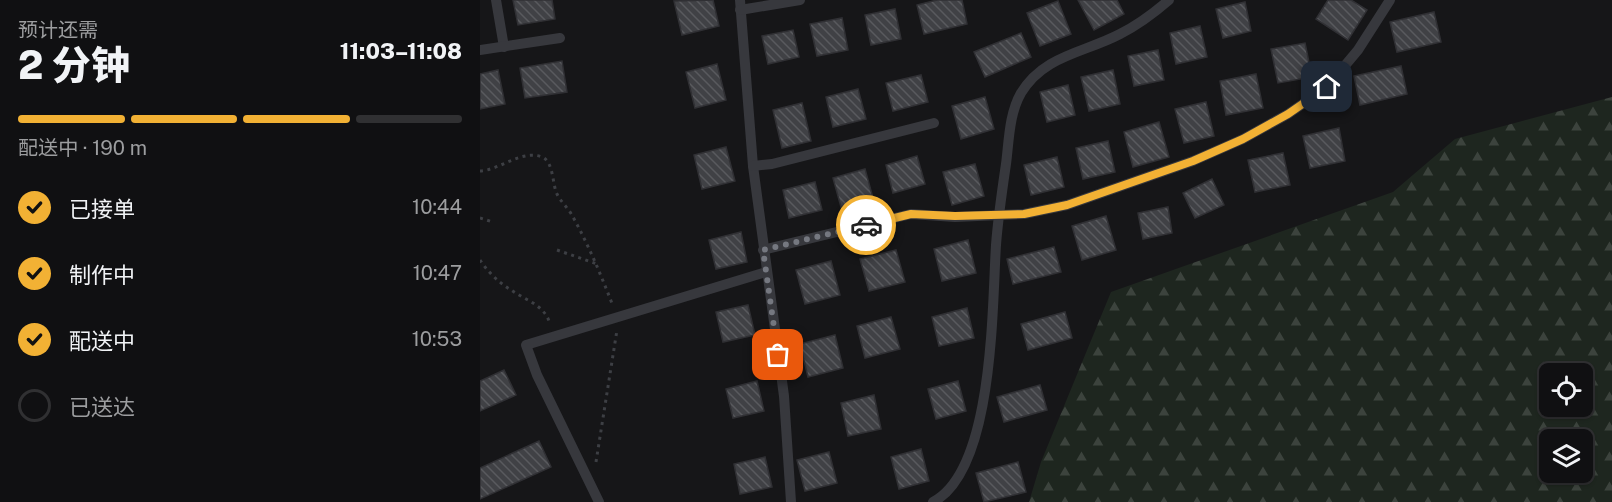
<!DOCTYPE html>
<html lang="zh">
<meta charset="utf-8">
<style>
body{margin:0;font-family:"Public Sans","Noto Sans SC",sans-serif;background:#1e1e20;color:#f1f3f6;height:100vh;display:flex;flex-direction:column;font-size:22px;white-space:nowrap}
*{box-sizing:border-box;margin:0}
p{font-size:20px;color:#9c9d9f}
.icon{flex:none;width:33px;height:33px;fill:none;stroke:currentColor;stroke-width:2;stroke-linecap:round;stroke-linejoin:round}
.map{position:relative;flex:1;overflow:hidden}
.side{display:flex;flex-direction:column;background:#101012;width:480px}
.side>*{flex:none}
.controls{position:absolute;left:1059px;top:363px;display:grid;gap:12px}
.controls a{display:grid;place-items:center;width:54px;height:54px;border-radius:9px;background:#101012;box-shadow:0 2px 4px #0004,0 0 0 2px #303032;font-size:30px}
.pin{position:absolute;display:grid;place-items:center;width:51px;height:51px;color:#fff;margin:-26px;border-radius:12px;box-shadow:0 3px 9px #0006}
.courier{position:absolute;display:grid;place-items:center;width:60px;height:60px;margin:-30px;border:4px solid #f2b134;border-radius:50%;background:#fff;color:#222;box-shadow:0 2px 8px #0007}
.summary em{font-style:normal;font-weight:800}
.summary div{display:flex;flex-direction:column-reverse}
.summary{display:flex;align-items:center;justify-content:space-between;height:102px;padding:0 18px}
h1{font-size:39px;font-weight:800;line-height:45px}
.bar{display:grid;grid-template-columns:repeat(4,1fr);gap:9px 6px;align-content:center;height:72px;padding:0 18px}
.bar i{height:8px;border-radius:4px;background:#303032}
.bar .selected{background:#f2b134}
.bar p{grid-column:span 4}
ol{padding:0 18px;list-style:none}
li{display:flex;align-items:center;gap:18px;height:66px}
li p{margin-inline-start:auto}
li .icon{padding:6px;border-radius:50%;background:#f2b134;color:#111;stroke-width:4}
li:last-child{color:#9c9d9f}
li i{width:33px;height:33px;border:3px solid #303032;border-radius:50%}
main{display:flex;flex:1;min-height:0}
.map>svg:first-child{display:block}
</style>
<main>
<section class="side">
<div class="summary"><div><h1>2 分钟</h1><p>预计还需</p></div><em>11:03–11:08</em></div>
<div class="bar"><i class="selected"></i><i class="selected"></i><i class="selected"></i><i></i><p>配送中 · 190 m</p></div>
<ol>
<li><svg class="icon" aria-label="check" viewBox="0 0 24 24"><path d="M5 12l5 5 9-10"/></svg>已接单<p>10:44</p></li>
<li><svg class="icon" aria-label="check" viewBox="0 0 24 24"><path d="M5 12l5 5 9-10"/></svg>制作中<p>10:47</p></li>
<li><svg class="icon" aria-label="check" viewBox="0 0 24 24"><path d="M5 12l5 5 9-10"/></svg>配送中<p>10:53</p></li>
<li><i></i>已送达</li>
</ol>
</section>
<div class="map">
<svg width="1132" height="502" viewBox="0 0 1132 502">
<defs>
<pattern id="forest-firs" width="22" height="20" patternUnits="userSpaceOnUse" patternTransform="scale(1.5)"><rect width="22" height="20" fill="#1e261f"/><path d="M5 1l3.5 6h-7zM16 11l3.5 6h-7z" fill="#3c433d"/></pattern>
<pattern id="building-back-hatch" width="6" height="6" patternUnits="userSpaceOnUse" patternTransform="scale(1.5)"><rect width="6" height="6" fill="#404145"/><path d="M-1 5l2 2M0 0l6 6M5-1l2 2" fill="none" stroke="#595a5e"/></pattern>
</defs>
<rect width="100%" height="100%" fill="#161618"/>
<path fill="url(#forest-firs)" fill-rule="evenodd" d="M1132,97V502H549L561,462L631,292L913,192L975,139ZM1070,374H1102V406H1070ZM1070,440H1102V472H1070Z"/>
<g fill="url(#building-back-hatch)" stroke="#303034" stroke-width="1.5">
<path d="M33,0H72L75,19L38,25Z"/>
<path d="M233,0L239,26L202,35L194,1Z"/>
<path d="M457,0H482L487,24L444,34L437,5Z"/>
<path d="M598,0H637L644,14L614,30Z"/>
<path d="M848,0H871L887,10L868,40L836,19Z"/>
<path d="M578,1L591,34L560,46L547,13Z"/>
<path d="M765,2L771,31L743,38L736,9Z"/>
<path d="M415,9L421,39L391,45L385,15Z"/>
<path d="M954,12L961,42L917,52L910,22Z"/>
<path d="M362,18L368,50L337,56L330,24Z"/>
<path d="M720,26L727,57L696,64L690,33Z"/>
<path d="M313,30L319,57L288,64L282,36Z"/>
<path d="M541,33L551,57L505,77L494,52Z"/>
<path d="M825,43L832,77L798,83L791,49Z"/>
<path d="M678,50L684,80L654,86L648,56Z"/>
<path d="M82,61L87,92L45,98L40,68Z"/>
<path d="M237,64L246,100L215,108L206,72Z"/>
<path d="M921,66L927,94L880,105L874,76Z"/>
<path d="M18,70L25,104L0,109V74Z"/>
<path d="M633,70L640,104L609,111L601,77Z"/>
<path d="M776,74L783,108L746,115L740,81Z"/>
<path d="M441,75L448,102L413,111L406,83Z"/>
<path d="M588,85L595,115L567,122L560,92Z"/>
<path d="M378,89L386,119L353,127L346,97Z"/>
<path d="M505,97L514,129L481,139L472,106Z"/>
<path d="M726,102L734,136L704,143L695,109Z"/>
<path d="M322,103L331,141L302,148L293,110Z"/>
<path d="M679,122L689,157L653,167L644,132Z"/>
<path d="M859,128L865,161L830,168L823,136Z"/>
<path d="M628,141L635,172L603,179L596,148Z"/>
<path d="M246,147L255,181L222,189L214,155Z"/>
<path d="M803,153L810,185L775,192L768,160Z"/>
<path d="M437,156L445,184L413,193L406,165Z"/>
<path d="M577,157L584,187L551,195L544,165Z"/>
<path d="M495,164L504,196L472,205L463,172Z"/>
<path d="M385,169L393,198L361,207L353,178Z"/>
<path d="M732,179L744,205L715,218L703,193Z"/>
<path d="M335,182L342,210L309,218L303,190Z"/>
<path d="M688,207L692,233L663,239L658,213Z"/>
<path d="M626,216L636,250L602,260L592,226Z"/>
<path d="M261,232L267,262L236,269L229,240Z"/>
<path d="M488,240L496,273L462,281L454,249Z"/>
<path d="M574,247L581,272L533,284L527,259Z"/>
<path d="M416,250L425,282L389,291L380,259Z"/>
<path d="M351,261L360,295L325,304L316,270Z"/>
<path d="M268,305L275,335L243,342L236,312Z"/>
<path d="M487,308L494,338L459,346L452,317Z"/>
<path d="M585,312L592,338L548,350L541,324Z"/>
<path d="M411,317L420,349L385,358L377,326Z"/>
<path d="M355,335L363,368L328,377L320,344Z"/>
<path d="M24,370L36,395L0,411V381Z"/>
<path d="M277,381L284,411L253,418L246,389Z"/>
<path d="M478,381L486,411L456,419L448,389Z"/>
<path d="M560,385L567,410L524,422L517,397Z"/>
<path d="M394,395L401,429L368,436L361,403Z"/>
<path d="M59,441L71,467L0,499V468Z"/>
<path d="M441,449L449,481L419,489L411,457Z"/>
<path d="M349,452L357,483L325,491L317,460Z"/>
<path d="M285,457L292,487L260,494L254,464Z"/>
<path d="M538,462L546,492L504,502L496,473Z"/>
</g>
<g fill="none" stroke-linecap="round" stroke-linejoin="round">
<g stroke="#3d3f44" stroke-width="3" stroke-dasharray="3 4.5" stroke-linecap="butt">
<path d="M0,171C20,170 42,149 62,157C74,162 72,184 77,194C81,202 89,209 93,217C109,246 121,275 133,306"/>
<path d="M0,218L13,222"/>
<path d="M77,250L117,264"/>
<path d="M0,260C8,272 18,282 31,290C45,300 65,305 70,324"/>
<path d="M116,462L137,330"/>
</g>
<g stroke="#37383d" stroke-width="10">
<path d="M16,0L24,47"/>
<path d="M260,0L273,166L304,396L311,502"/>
<path d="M260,10L320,0"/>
<path d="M0,50L80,38"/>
<path d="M273,166L292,164L454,123"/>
<path d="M283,250L431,214L475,217L544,214L587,205L713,161L763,139L808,114L847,87L878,50L910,0"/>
<path d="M119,502L57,375L46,345L286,272"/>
<path d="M453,502C514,470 512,308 516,245C518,218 522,191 526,164C529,141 529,114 541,93C564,55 604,53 640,34C658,25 674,13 689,0"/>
</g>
</g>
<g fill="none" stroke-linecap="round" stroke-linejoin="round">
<path stroke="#757880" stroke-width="6" stroke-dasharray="0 10.8" d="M298,355L283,250L386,225"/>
<path stroke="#f2b134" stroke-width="8" d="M386,225L431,214L475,216L544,214L587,205L713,161L763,139L808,114L847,87"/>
</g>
</svg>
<div class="controls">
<a><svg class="icon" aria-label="locate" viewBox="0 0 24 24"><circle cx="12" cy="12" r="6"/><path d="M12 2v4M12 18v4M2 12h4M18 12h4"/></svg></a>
<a><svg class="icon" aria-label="layers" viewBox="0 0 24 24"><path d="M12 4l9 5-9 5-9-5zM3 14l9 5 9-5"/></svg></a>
</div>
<div class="pin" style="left:298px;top:355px;background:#ea580c"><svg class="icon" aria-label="bag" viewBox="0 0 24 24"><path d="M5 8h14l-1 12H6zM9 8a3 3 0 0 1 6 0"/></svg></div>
<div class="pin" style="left:847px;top:87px;background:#1f2937"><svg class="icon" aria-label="home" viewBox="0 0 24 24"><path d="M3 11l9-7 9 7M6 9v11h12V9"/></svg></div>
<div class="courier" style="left:386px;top:225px"><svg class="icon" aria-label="car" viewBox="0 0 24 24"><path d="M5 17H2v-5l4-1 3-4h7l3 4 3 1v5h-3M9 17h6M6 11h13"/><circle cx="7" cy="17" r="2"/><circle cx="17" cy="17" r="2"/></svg></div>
</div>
</main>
